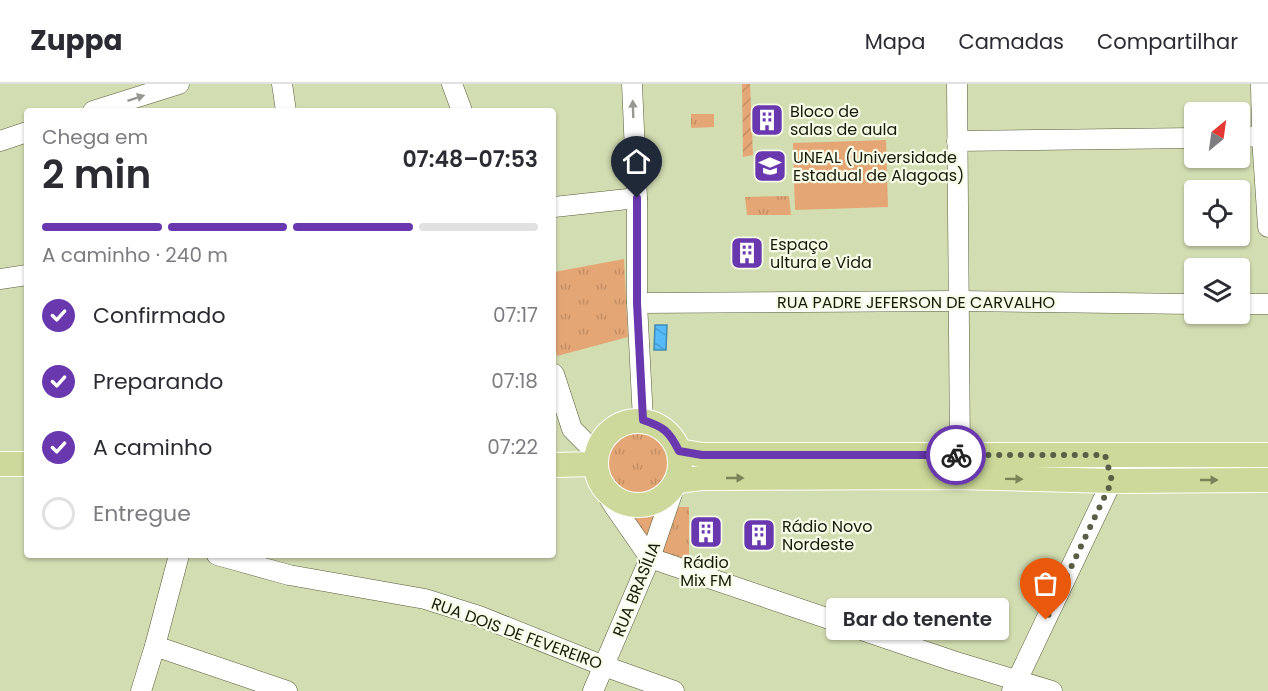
<!DOCTYPE html>
<html lang="pt">
<meta charset="utf-8">
<style>
body{margin:0;font-family:Poppins,sans-serif;background:#f7f7f7;color:#2b2b33;height:100vh;display:flex;flex-direction:column;font-size:22px;white-space:nowrap}
*{box-sizing:border-box;margin:0}
p{font-size:20px;color:#7c7c81}
.icon{flex:none;width:33px;height:33px;fill:none;stroke:currentColor;stroke-width:2;stroke-linecap:round;stroke-linejoin:round}
.map{position:relative;flex:1;overflow:hidden}
.details{position:absolute;left:24px;top:24px;width:532px;height:450px;display:flex;flex-direction:column;background:#fff;border-radius:6px;box-shadow:0 2px 4px #0004}
.details>*{flex:none}
.needle{width:39px;rotate:29deg}
.buttons{position:absolute;left:1184px;top:18px;display:grid;gap:12px}
.buttons a{display:grid;place-items:center;width:66px;height:66px;border-radius:6px;background:#fff;box-shadow:0 2px 4px #0004;font-size:30px}
.pin{position:absolute;display:grid;place-items:center;width:51px;height:51px;color:#fff;margin:-62px -26px;border-radius:50% 50% 50% 0;rotate:-45deg;box-shadow:0 0 6px #0007}
.pin .icon{rotate:45deg}
.courier{position:absolute;display:grid;place-items:center;width:60px;height:60px;margin:-30px;border:4px solid #6937ae;border-radius:50%;background:#fff;color:#222;box-shadow:0 2px 8px #0007}
.bubble{position:absolute;height:42px;border-radius:6px;background:#fff;box-shadow:0 2px 4px #0004;font-size:20px;font-weight:600;line-height:42px;text-align:center}
.headline em{font-style:normal;font-weight:600}
.headline div{display:flex;flex-direction:column-reverse}
.headline{display:flex;align-items:center;justify-content:space-between;height:102px;padding:0 18px}
h1{font-size:39px;font-weight:600;line-height:45px}
.bar{display:grid;grid-template-columns:repeat(4,1fr);gap:9px 6px;align-content:center;height:72px;padding:0 18px}
.bar i{height:8px;border-radius:4px;background:#e1e1e2}
.bar .on{background:#6937ae}
.bar p{grid-column:span 4}
ol{padding:0 18px;list-style:none}
li{display:flex;align-items:center;gap:18px;height:66px}
li p{margin-inline-start:auto}
li .icon{padding:6px;border-radius:50%;background:#6937ae;color:#fff;stroke-width:4}
li:last-child{color:#7c7c81}
li i{width:33px;height:33px;border:3px solid #e1e1e2;border-radius:50%}
header{display:flex;align-items:center;gap:36px;box-sizing:border-box;height:84px;padding:0 30px;background:#fff;border-bottom:2px solid #e1e1e2}
header strong{font-size:28px}
nav{display:flex;gap:33px;margin-inline-start:auto;font-size:21px}
.map>svg:first-child{display:block}
</style>
<header>
<strong>Zuppa</strong>
<nav><a>Mapa</a><a>Camadas</a><a>Compartilhar</a></nav>
</header>
<div class="map">
<svg width="1268" height="607" viewBox="0 0 1268 607">
<defs>
<pattern id="grass-tufts" width="24" height="20" patternUnits="userSpaceOnUse" patternTransform="scale(1.5)"><rect width="24" height="20" fill="#e4a675"/><path d="M3 7l-1-3M5 7V3M7 7l1-3M15 17l-1-3M17 17v-4M19 17l1-3" fill="none" stroke="#c38e64"/></pattern>
<pattern id="garden-furrows" width="10" height="10" patternUnits="userSpaceOnUse" patternTransform="scale(1.5)"><rect width="10" height="10" fill="#e4a675"/><path d="M-1 1l2-2M0 10L10 0M9 11l2-2" fill="none" stroke="#c38e64"/></pattern>
<pattern id="water-waves" width="16" height="10" patternUnits="userSpaceOnUse" patternTransform="scale(1.5)"><rect width="16" height="10" fill="#55baf7"/><path d="M0 5q4-4 8 0t8 0" fill="none" stroke="#499fd2"/></pattern>
</defs>
<rect width="100%" height="100%" fill="#d3ddb2"/>
<g fill="url(#grass-tufts)">
<path d="M691,30H714V43L691,44Z"/>
<path d="M789,112L791,131H747L745,113Z"/>
<path d="M624,175L628,253L557,272L554,260V188Z"/>
<path d="M643,336C663,343 670,348 679,367L1268,371V396L677,397L668,423H689V488L650,474L602,402L597,390L596,369L608,347L618,340Z"/>
</g>
<path fill="url(#garden-furrows)" d="M742,0H750L753,71L743,73Z"/>
<path fill="#e4a675" d="M886,56L888,123L795,126L793,59Z"/>
<path fill="url(#water-waves)" stroke="#428ab0" stroke-width="1.5" d="M655,241H667L666,266H654Z"/>
<g fill="none" stroke-linecap="round" stroke-linejoin="round">
<defs>
<g id="minor">
<path d="M282,0L286,27"/>
<path d="M452,0L462,27"/>
<path d="M632,0L637,114V219L643,336"/>
<path d="M957,0L960,371"/>
<path d="M1261,0L1262,53L1268,143"/>
<path d="M93,27L179,0"/>
<path d="M1239,53L1268,52"/>
<path d="M0,57L27,48"/>
<path d="M957,57L1194,54"/>
<path d="M554,123L637,114"/>
<path d="M0,195L27,191"/>
<path d="M637,219L958,217L1194,220"/>
<path d="M1239,220H1268"/>
<path d="M554,290L572,345L596,369"/>
<path d="M602,402L614,422L650,474"/>
<path d="M217,471L289,491L425,515L479,532L604,582L674,607"/>
<path d="M650,474L953,577L1052,607"/>
<path d="M155,562L287,607"/>
<path d="M141,607L155,562L179,471"/>
<path d="M593,607L650,474L675,401"/>
<path d="M1012,607L1112,397L1105,371"/>
</g>
<g id="major">
<circle cx="638" cy="379" r="42"/>
<path d="M679,367L702,371H1268"/>
<path d="M0,380H27"/>
<path d="M554,381L595,380"/>
<path d="M677,397L702,394L955,393L1112,397L1268,396"/>
</g>
</defs>
<use href="#minor" stroke="#565e38" stroke-width="21"/>
<use href="#major" stroke="#fff" stroke-width="26"/>
<use href="#minor" stroke="#fff" stroke-width="20"/>
<use href="#major" stroke="#cdd99a" stroke-width="24"/>
</g>
<defs><path id="oneway-solid" d="M-6-.8H1V-3.2L6.5 0L1 3.2V.8H-6Z" transform="scale(1.5)"/></defs>
<g fill="#979891">
<use href="#oneway-solid" transform="translate(136 14) rotate(-18)"/>
<use href="#oneway-solid" transform="translate(633 25) rotate(-92)"/>
</g>
<g fill="#7b8359">
<use href="#oneway-solid" transform="translate(735 394)"/>
<use href="#oneway-solid" transform="translate(1014 395) rotate(1)"/>
<use href="#oneway-solid" transform="translate(1209 396)"/>
</g>
<g fill="none" stroke-linecap="round" stroke-linejoin="round">
<path stroke="#595e45" stroke-width="6" stroke-dasharray="0 10.8" d="M956,371H1105L1112,397L1046,536"/>
<path stroke="#6937ae" stroke-width="8" d="M637,114V219L643,336C664,343 669,347 679,367L702,371H956"/>
</g>
<defs>
<symbol id="building-square" viewBox="-11 -11 22 22"><rect x="-9" y="-9" width="18" height="18" rx="4" fill="#6937ae" stroke="#f6fce6"/><path d="M-4-6H4V6H1V3H-1V6H-4ZM-2.5-4.3h1.7v1.8h-1.7ZM.8-4.3h1.7v1.8H.8ZM-2.5-1h1.7V.8h-1.7ZM.8-1h1.7V.8H.8Z" fill="#fff"/></symbol>
<symbol id="university-square" viewBox="-11 -11 22 22"><rect x="-9" y="-9" width="18" height="18" rx="4" fill="#6937ae" stroke="#f6fce6"/><path d="M0-5L7-2L0 1L-7-2ZM-4 1L0 2.5L4 1V4Q0 6-4 4Z" fill="#fff"/></symbol>
</defs>
<g fill-rule="evenodd">
<use href="#building-square" x="748" y="17" width="38" height="38"/>
<use href="#university-square" x="751" y="63" width="38" height="38"/>
<use href="#building-square" x="728" y="150" width="38" height="38"/>
<use href="#building-square" x="687" y="429" width="38" height="38"/>
<use href="#building-square" x="740" y="432" width="38" height="38"/>
</g>
<g text-anchor="middle" stroke-width="4.5" stroke-linejoin="round" paint-order="stroke">
<g font-size="16" fill="#171a0a" stroke="#f6fce6" text-anchor="start">
<text x="790" y="33">Bloco de<tspan x="790" dy="18">salas de aula</tspan></text>
<text x="793" y="79">UNEAL (Universidade<tspan x="793" dy="18">Estadual de Alagoas)</tspan></text>
<text x="770" y="166">Espaço<tspan x="770" dy="18">ultura e Vida</tspan></text>
<text x="782" y="448">Rádio Novo<tspan x="782" dy="18">Nordeste</tspan></text>
<text x="706" y="484" text-anchor="middle">Rádio<tspan x="706" dy="18">Mix FM</tspan></text>
</g>
<g font-size="16" fill="#171a0a" stroke="#f6fce6">
<text x="916" y="224">RUA PADRE JEFERSON DE CARVALHO</text>
<text transform="translate(636 505) rotate(-68)" y="6">RUA BRASÍLIA</text>
<text transform="translate(517 549) rotate(20)" y="6">RUA DOIS DE FEVEREIRO</text>
</g>
</g>
</svg>
<div class="buttons">
<a><svg class="needle" viewBox="-14 -14 28 28"><path d="M0-13l5 13h-10z" fill="#e53935"/><path d="M0 13l5-13h-10z" fill="#7c7c81"/></svg></a>
<a><svg class="icon" aria-label="locate" viewBox="0 0 24 24"><circle cx="12" cy="12" r="6"/><path d="M12 2v4M12 18v4M2 12h4M18 12h4"/></svg></a>
<a><svg class="icon" aria-label="layers" viewBox="0 0 24 24"><path d="M12 4l9 5-9 5-9-5zM3 14l9 5 9-5"/></svg></a>
</div>
<div class="pin" style="left:1046px;top:536px;background:#ea580c"><svg class="icon" aria-label="bag" viewBox="0 0 24 24"><path d="M5 8h14l-1 12H6zM9 8a3 3 0 0 1 6 0"/></svg></div>
<div class="pin" style="left:637px;top:114px;background:#1f2937"><svg class="icon" aria-label="home" viewBox="0 0 24 24"><path d="M3 11l9-7 9 7M6 9v11h12V9"/></svg></div>
<div class="courier" style="left:956px;top:371px"><svg class="icon" aria-label="bike" viewBox="0 0 24 24"><circle cx="6" cy="16" r="4"/><circle cx="18" cy="16" r="4"/><path d="M6 16l4-8h5l3 8M10 8l3 8H6M13 5h3"/></svg></div>
<div class="bubble" style="left:826px;top:514px;width:183px">Bar do tenente</div>
<section class="details">
<div class="headline"><div><h1>2 min</h1><p>Chega em</p></div><em>07:48–07:53</em></div>
<div class="bar"><i class="on"></i><i class="on"></i><i class="on"></i><i></i><p>A caminho · 240 m</p></div>
<ol>
<li><svg class="icon" aria-label="check" viewBox="0 0 24 24"><path d="M5 12l5 5 9-10"/></svg>Confirmado<p>07:17</p></li>
<li><svg class="icon" aria-label="check" viewBox="0 0 24 24"><path d="M5 12l5 5 9-10"/></svg>Preparando<p>07:18</p></li>
<li><svg class="icon" aria-label="check" viewBox="0 0 24 24"><path d="M5 12l5 5 9-10"/></svg>A caminho<p>07:22</p></li>
<li><i></i>Entregue</li>
</ol>
</section>
</div>
